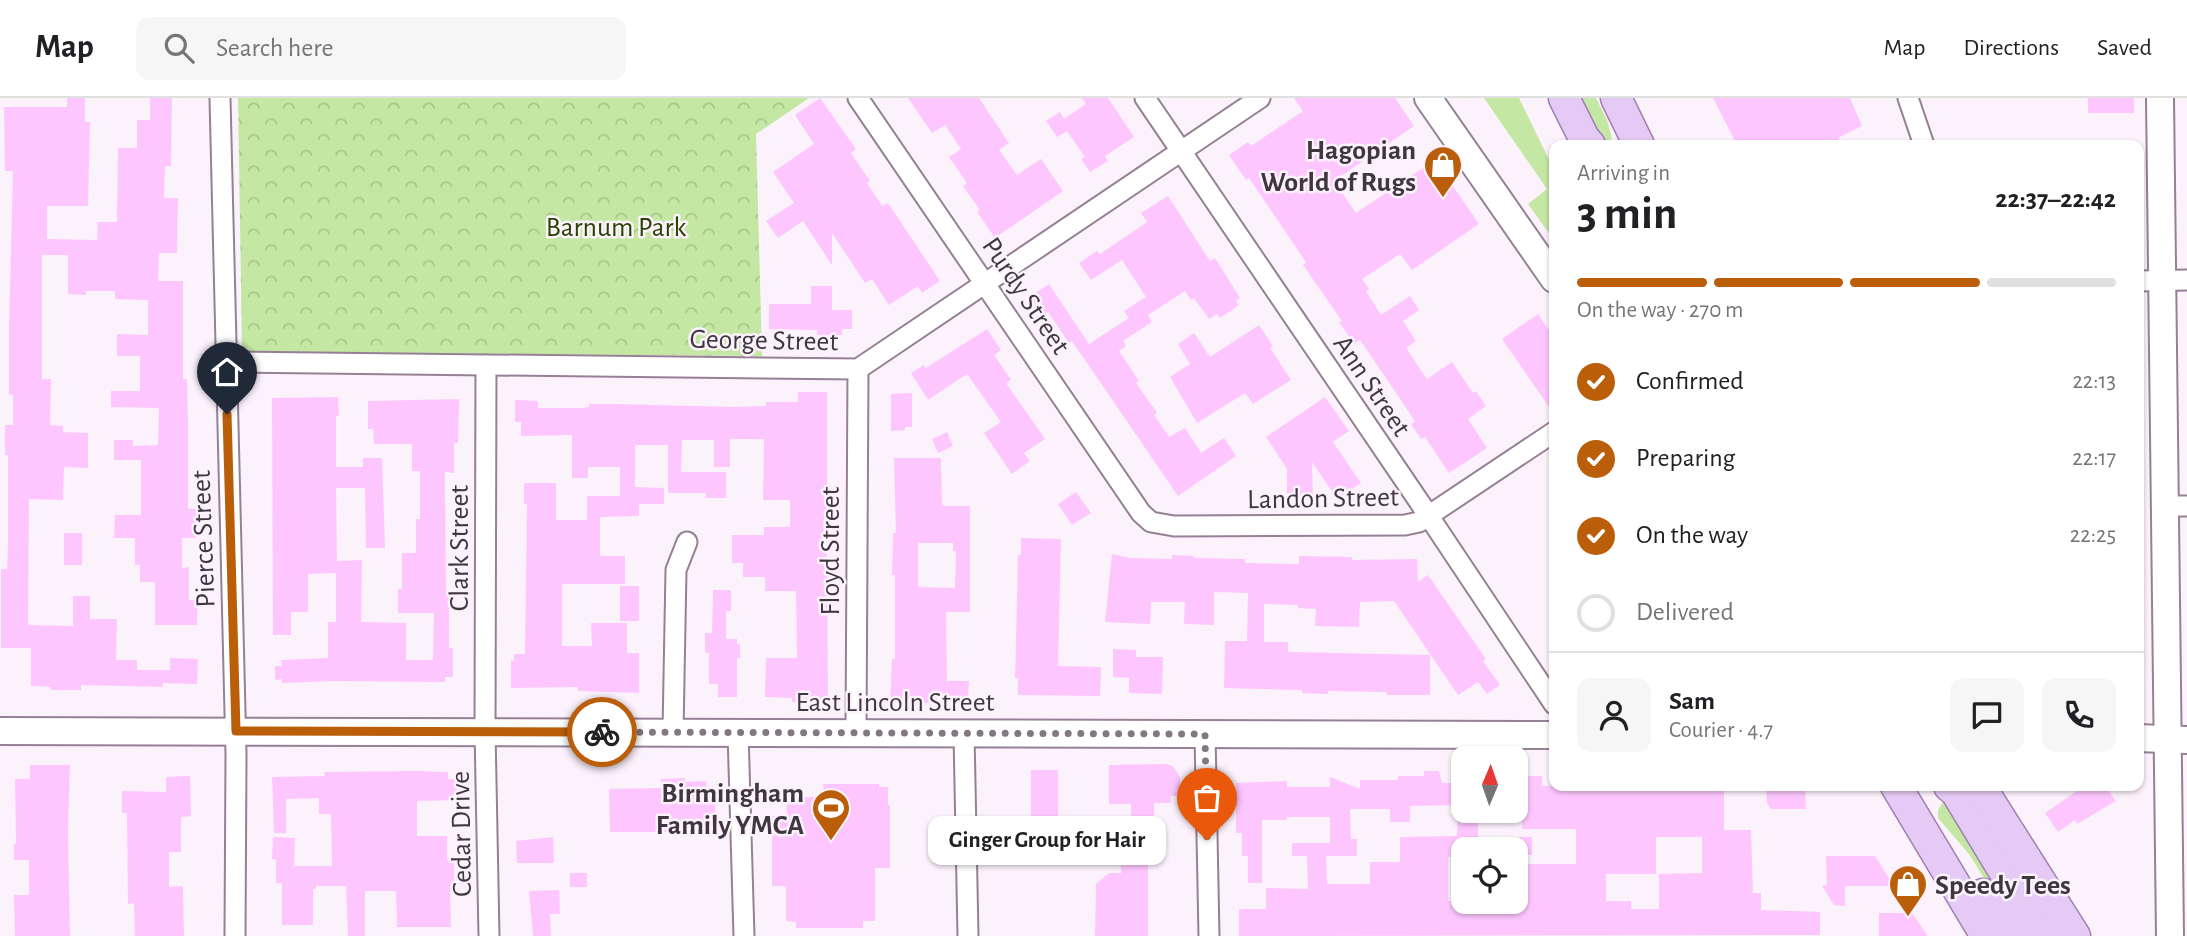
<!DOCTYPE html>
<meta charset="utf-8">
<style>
body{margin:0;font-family:"Alegreya Sans",sans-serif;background:#f6f6f6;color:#202124;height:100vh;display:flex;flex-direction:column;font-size:26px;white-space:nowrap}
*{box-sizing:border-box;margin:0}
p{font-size:23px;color:#757577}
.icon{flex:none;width:38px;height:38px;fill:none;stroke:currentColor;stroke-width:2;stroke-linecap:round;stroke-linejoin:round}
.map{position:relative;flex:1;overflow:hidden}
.details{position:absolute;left:1549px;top:42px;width:595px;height:651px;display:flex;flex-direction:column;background:#fff;border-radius:14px;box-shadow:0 2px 5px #0004}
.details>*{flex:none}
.needle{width:46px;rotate:2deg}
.controls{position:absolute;left:1451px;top:648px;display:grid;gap:14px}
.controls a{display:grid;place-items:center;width:77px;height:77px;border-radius:14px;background:#fff;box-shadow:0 2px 5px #0004;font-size:35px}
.pin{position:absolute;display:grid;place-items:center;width:60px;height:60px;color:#fff;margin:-72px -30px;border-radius:50% 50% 50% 0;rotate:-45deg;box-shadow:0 0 7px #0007}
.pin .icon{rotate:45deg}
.courier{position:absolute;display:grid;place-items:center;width:70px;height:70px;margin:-35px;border:5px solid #ba5e0a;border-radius:50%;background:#fff;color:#222;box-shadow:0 2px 9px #0007}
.bubble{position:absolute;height:49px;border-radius:14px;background:#fff;box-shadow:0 2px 5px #0004;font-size:23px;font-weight:700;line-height:49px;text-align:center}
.headline em{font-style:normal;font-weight:700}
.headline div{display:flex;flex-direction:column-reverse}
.headline{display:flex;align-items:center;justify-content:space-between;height:119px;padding:0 28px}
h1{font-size:46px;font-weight:700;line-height:52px}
.bar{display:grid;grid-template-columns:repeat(4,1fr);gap:10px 7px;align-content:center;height:84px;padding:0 28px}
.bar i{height:9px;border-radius:5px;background:#e0e0e0}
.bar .active{background:#ba5e0a}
.bar p{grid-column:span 4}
.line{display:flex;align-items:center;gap:18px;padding:0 28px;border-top:2px solid #e0e0e0}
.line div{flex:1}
.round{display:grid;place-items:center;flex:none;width:74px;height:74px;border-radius:14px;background:#f6f6f6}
ol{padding:0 28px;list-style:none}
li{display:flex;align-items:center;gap:21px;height:77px}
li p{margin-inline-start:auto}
li .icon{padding:7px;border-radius:50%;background:#ba5e0a;color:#fff;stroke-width:4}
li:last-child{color:#757577}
li i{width:38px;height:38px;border:4px solid #e0e0e0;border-radius:50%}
header{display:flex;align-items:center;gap:42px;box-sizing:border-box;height:98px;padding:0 35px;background:#fff;border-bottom:2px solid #e0e0e0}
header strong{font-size:33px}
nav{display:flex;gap:38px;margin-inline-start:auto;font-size:24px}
.search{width:490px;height:63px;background:#f6f6f6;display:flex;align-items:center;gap:18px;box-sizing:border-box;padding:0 24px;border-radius:14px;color:#757577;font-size:26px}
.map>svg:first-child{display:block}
</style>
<header>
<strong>Map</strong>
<div class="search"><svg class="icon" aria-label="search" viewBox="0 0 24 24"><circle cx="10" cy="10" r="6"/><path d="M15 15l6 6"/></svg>Search here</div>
<nav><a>Map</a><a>Directions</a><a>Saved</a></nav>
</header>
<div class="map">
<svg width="2187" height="838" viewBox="0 0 2187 838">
<defs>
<pattern id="park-crowns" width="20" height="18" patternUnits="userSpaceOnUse" patternTransform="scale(1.75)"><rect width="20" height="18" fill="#c4e7a3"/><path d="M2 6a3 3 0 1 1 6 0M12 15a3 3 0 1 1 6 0" fill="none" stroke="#a9c78d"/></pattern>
</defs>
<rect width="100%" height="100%" fill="#fcf2fc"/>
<g fill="#c4e7a3">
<path d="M1484,0H1519L1554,72V142L1528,106L1547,91Z"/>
<path d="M1571,0H1596L1607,22L1612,40L1606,46L1595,44Z"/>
<path d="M1943,704L1954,709L2034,838H2019L1969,756L1938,720V712Z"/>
</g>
<path fill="url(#park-crowns)" d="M238,0H809L756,36L762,258L253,254L242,250Z"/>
<g fill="#fec6ff" fill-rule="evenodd">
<path d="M67,0H85V24H90L88,108H47V141L97,142L98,124H117L118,50H137V22H150V0H172L171,68H165L164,100H178L177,155H159L158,183H183V281H187L188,327V411H197L196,440H182V470L189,469V502H198L197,527H155V484H140V467H135V440H114L115,417H141V362H114V342H133V348L158,347L159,310L111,309V293H140V258H117V236L148,237V202L115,201V193H86V197L68,196V157H42V281H51L50,327L63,328V334L88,335V370L64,369L63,402L29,401L28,527L73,528V498H90V521H117L116,562H137V572H170V560L198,561L197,586L163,585V589L81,587V592H51V589L31,588V550H1V471H7L8,445V357H5V327H13V296L9,297V229L13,73H5L4,9H67Z"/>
<path d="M820,0L856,51L851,55L870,83L867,85L882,108L888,105L940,183L922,195L918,188L889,207L872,181L865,185L832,135V167L803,123L778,140L766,123L794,105L773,74L814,46L795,17Z"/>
<path d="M908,0H979L1009,45L999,52L1017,77L1041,61L1063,93L995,140L977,114L980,112L963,88L967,85L949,59L961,51L945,27L932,35Z"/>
<path d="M1082,0H1108L1134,39L1105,58L1108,63L1090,74L1081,61L1085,59L1067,33L1057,39L1046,23L1060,14L1064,21L1086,6Z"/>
<path d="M1294,0H1395L1414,28L1334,83L1356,115L1435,62L1479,126L1412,172L1400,156L1362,181L1369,191L1366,193L1381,217L1410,198L1419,212L1403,223L1416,243L1406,250L1427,281L1452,264L1473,295L1476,293L1486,308L1468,321L1487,350L1449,375L1425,339L1421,341L1411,326L1415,324L1407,311L1360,242L1354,246L1339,224L1342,223L1303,167L1306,164L1249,80L1246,82L1229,57L1248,44L1251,48L1303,13Z"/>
<path d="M1713,0H1850L1862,28L1838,40L1842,47H1737Z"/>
<rect x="2088" y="0" width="46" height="15"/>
<path d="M1168,98L1210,163L1215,160L1240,200L1236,203L1239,207L1220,220L1217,216L1209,221L1194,200L1191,202L1185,193L1148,217L1152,224L1123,243L1126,248L1119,253L1139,283L1136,285L1157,315L1154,317L1169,339L1185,330L1201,355L1224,340L1236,358L1178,398L1072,243L1069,245L1048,214L1043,217L1030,199L1049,186L1089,246L1129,220L1124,213L1146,199L1122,162L1091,182L1079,165L1097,153L1100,156L1147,124L1141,115Z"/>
<path d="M811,188H832V212H852V231H842V237H817V232L769,231V206H811Z"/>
<path d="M1538,216L1554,240V316L1502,241Z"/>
<path d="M1259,227L1273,248L1270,250L1291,282L1253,306L1245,295L1197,325L1170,279L1190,266L1178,246L1194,235L1210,259Z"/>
<path d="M987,231L1001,252L994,257L1011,282L1006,285L1045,341L1024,355L1030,363L1012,376L984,335L1001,324L967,276L928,302L911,275L924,267L926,270Z"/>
<path d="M798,294H827V415H824V453H827L828,603L792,604V600L765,599L766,560H797L796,493H765V479H743V465H732V437H764V429H790V402H763L764,341H730V369H714V342H682L681,374H726V400H706V395H668V347H635V389L664,390V406H639V418L600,419V458H625V486H562V548H592L591,525H627V555H639V595L578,593V589L511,590V562L514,563V556H525L527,406H524V385H556V422H587V398H620V369H588V380H572V337L521,338V324H515V302L538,303V310H582L589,309V306H613L735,309L766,308V304H798Z"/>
<path d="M912,295V329H905V332L891,333V296Z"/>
<path d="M338,299L339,318H336V369H363V360H382L385,450H366L365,390H336L337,463L362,462L361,524L406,525V562H433L434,515H398V491H402V455H416V421H420V373H412V346H374L373,331H368V303L459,301L458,345H454V375L445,374L446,496H449V550H453V579H445V584L332,583L282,585V581L275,582V568H282L281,562L328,560V524H336V475L308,476V514H291V537H273L272,300Z"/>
<path d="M1325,299L1349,333L1333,344L1361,385L1337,401L1312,364L1313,401L1287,400V371L1266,339Z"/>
<path d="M947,334L953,348L938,355L932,341Z"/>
<path d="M894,360H941L942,408H970V514H946L947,583H969L968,599H937V605H890L892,561H895V477H892L893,435H896ZM918,445H953V453H956L955,490L918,489Z"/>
<path d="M1076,394L1091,415L1072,427L1058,406Z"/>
<rect x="64" y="435" width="18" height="32"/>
<path d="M1021,440L1061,441L1058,568L1101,569L1100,598L1018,597V580H1015L1018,457H1021Z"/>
<path d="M1112,456L1130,460L1172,461V457L1194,458V460L1245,461V465L1299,466V458L1352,459V462L1417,461L1418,484L1428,477L1486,561L1483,563L1500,587L1487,596L1478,584L1458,597L1394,503L1360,504L1359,529L1315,528L1316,511L1298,510V507L1264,506V544H1288V554L1430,557V597H1387V594L1328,593V596L1302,595V592L1224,590L1225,543H1247L1248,495L1214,494V527L1184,526L1185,504H1151L1150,526L1105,524Z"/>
<rect x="620" y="488" width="19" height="35"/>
<path d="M713,492H731V513H726V541H737V546H740V560H737V599H718V586H709V555H705V535H712Z"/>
<path d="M1113,551L1136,552V559H1163L1162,596L1129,595V580L1113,579Z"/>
<path d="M1166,666L1173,668L1180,679V698H1171V705H1154V741H1160V760H1148V838H1095L1096,786L1109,775H1121V742H1131V706H1109V667Z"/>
<path d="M30,667H70L68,732L70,838H15L14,797H29V762H14V746H16L15,681H30Z"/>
<rect x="1031" y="672" width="27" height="51"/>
<path d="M416,673L448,674V681H456L457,702L417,703V738H447V762H454V791H450L451,829H397L396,793H365V838H348L346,788H316V791H313V827H282V785H276V761H272L273,739L295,740L294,768H332L331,716H319V700L286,701V735H274L272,679L325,678L324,674Z"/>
<path d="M1424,673H1439L1442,685H1463V707L1410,708V724H1390V711H1350L1351,741H1357V758H1326L1327,786H1370V764H1400V739L1457,738L1458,712H1478V751H1463V758L1448,759V803H1477V809H1518V803H1528L1527,766H1576V731H1522V678H1542V688H1724V732H1751L1753,795H1761V812L1820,814V837L1239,838V811H1266V790L1308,791L1307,758H1292V745H1330V719H1287V722H1262V785H1248V758H1242V735H1236V685L1287,683V689H1330V679L1360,691V682H1398V678H1424ZM1656,739H1702V775L1659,776V811H1631V803H1606V776H1656Z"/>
<path d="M190,678L191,718L181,719V754H169V789L183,788L184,838H135L134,805L128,806L127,715H122V693L166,694V679Z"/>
<path d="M685,680V684L706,683L707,694H712V699H715L716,734H610L609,691L661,690V681Z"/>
<path d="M823,686H879V689H888V707H890V770H875V823H863V830H796V824L786,823V788H772V718H787L786,699H824Z"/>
<path d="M1766,688H1805L1806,711H1771L1767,706Z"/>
<path d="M2084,688H2105L2116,703L2077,726L2075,722L2058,734L2045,715Z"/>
<path d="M553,739L554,765H517L516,743Z"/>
<rect x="1516" y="739" width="16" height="18"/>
<path d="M1826,758H1875L1894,788H1845V808L1834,807L1822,788L1827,787Z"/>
<rect x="570" y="775" width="17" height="14"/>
<path d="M559,792L560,816H550L551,838H533L529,793Z"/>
<path d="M1879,815H1912L1928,838H1879Z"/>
</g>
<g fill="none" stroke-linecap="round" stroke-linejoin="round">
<defs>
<g id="street">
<path d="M220,0L236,655L235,838"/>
<path d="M858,0L1141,415L1151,424L1174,428L1405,427L1419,424L1554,334"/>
<path d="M1145,0L1418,402L1554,606"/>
<path d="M1908,0L1924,47"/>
<path d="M2138,183L2187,182"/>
<path d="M226,264L858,271L1260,0"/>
<path d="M486,267L485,633L489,838"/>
<path d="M2164,408H2187"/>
<path d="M673,634L676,472L687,444"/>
<path d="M738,634L744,838"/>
<path d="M856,635L858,271"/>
<path d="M964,635L968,838"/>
<path d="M1205,636L1209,838"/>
</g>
<g id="secondary">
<path d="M1428,0L1554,181"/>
<path d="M2160,0L2170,838"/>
<path d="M0,633L1554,637"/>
<path d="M2138,640L2187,642"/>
</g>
<g id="primary">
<path d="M1564,0L1584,40L1590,47"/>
<path d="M1616,0L1639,47"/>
<path d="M1896,688L1986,838"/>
<path d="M1949,688L1956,694L2043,838"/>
<path d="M1980,688L2075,838"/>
<path d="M1983,796L2011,838"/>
</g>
</defs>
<use href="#street" stroke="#968096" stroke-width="23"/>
<use href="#secondary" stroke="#968096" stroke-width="30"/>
<use href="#primary" stroke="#a07fb1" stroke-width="33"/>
<use href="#street" stroke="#fff" stroke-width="19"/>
<use href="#secondary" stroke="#fff" stroke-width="26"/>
<use href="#primary" stroke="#e5caf5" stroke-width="30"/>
</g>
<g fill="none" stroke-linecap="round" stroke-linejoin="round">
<path stroke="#817881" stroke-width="7" stroke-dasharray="0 12.6" d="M602,634L1205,636L1207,742"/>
<path stroke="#ba5e0a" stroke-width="9" d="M227,316L236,633L602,634"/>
</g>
<defs>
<symbol id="shop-pin" viewBox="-11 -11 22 30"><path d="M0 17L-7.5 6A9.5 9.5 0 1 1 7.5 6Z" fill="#ba5e0a" stroke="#fcf2fc"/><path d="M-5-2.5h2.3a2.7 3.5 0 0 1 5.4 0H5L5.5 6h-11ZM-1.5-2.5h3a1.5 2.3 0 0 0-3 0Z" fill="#fff"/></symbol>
<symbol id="stadium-pin" viewBox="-11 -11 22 30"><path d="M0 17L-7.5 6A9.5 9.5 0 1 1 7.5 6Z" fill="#ba5e0a" stroke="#fcf2fc"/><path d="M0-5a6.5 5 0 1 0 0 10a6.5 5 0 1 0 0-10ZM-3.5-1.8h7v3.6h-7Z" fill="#fff"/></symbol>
</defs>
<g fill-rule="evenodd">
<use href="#shop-pin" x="1421" y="45" width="44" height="60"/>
<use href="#stadium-pin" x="809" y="688" width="44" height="60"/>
<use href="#shop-pin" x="1886" y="764" width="44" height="60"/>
</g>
<g text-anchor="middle" stroke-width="5" stroke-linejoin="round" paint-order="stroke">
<g font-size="28" font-weight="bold" fill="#3f363f" stroke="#fcf2fc" text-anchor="end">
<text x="1416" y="61">Hagopian<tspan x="1416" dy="32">World of Rugs</tspan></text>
<text x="804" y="704">Birmingham<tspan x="804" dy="32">Family YMCA</tspan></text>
<text x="1935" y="796" text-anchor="start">Speedy Tees</text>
</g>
<g font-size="28" fill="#2a4304" stroke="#fcf2fc">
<text x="616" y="138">Barnum Park</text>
</g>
<g font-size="28" fill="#3f363f" stroke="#fcf2fc">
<text transform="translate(1027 197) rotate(56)" y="10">Purdy Street</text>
<text transform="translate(764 241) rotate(1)" y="10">George Street</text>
<text transform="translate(1373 287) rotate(56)" y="10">Ann Street</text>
<text transform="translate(1323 399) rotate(-1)" y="10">Landon Street</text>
<text transform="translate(202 441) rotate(-92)" y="10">Pierce Street</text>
<text transform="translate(458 450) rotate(-90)" y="10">Clark Street</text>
<text transform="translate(829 453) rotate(-90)" y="10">Floyd Street</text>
<text x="895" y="613">East Lincoln Street</text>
<text transform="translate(460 736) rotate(-91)" y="10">Cedar Drive</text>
</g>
</g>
</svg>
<div class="controls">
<a><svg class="needle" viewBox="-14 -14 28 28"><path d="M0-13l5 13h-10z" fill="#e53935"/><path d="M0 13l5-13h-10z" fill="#757577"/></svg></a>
<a><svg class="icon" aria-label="locate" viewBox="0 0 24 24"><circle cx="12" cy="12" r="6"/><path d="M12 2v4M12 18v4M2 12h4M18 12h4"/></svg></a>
</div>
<div class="pin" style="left:1207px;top:742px;background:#ea580c"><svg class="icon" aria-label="bag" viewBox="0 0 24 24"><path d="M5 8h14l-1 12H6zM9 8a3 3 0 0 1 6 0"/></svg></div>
<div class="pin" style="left:227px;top:316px;background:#1f2937"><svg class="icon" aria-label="home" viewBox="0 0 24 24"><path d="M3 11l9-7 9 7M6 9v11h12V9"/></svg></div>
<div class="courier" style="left:602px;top:634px"><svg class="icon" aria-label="bike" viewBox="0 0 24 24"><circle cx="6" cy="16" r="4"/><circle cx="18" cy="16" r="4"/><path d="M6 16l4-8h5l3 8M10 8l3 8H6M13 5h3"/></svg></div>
<div class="bubble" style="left:928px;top:718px;width:238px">Ginger Group for Hair</div>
<section class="details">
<div class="headline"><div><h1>3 min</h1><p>Arriving in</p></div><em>22:37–22:42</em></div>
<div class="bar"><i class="active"></i><i class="active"></i><i class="active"></i><i></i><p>On the way · 270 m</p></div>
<ol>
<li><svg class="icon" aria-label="check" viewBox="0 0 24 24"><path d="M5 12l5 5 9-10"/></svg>Confirmed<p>22:13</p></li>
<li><svg class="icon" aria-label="check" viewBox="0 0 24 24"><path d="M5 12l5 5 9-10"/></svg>Preparing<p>22:17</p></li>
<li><svg class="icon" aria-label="check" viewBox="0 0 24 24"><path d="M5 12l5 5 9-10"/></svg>On the way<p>22:25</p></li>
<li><i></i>Delivered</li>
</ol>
<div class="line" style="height:126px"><a class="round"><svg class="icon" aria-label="person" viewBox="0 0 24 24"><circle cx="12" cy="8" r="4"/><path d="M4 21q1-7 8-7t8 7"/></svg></a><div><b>Sam</b><p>Courier · 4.7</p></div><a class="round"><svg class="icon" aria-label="chat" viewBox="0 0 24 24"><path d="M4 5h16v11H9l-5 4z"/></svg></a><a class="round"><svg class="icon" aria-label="phone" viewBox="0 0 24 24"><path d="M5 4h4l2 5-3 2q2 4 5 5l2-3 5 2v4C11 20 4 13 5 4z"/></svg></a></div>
</section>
</div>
